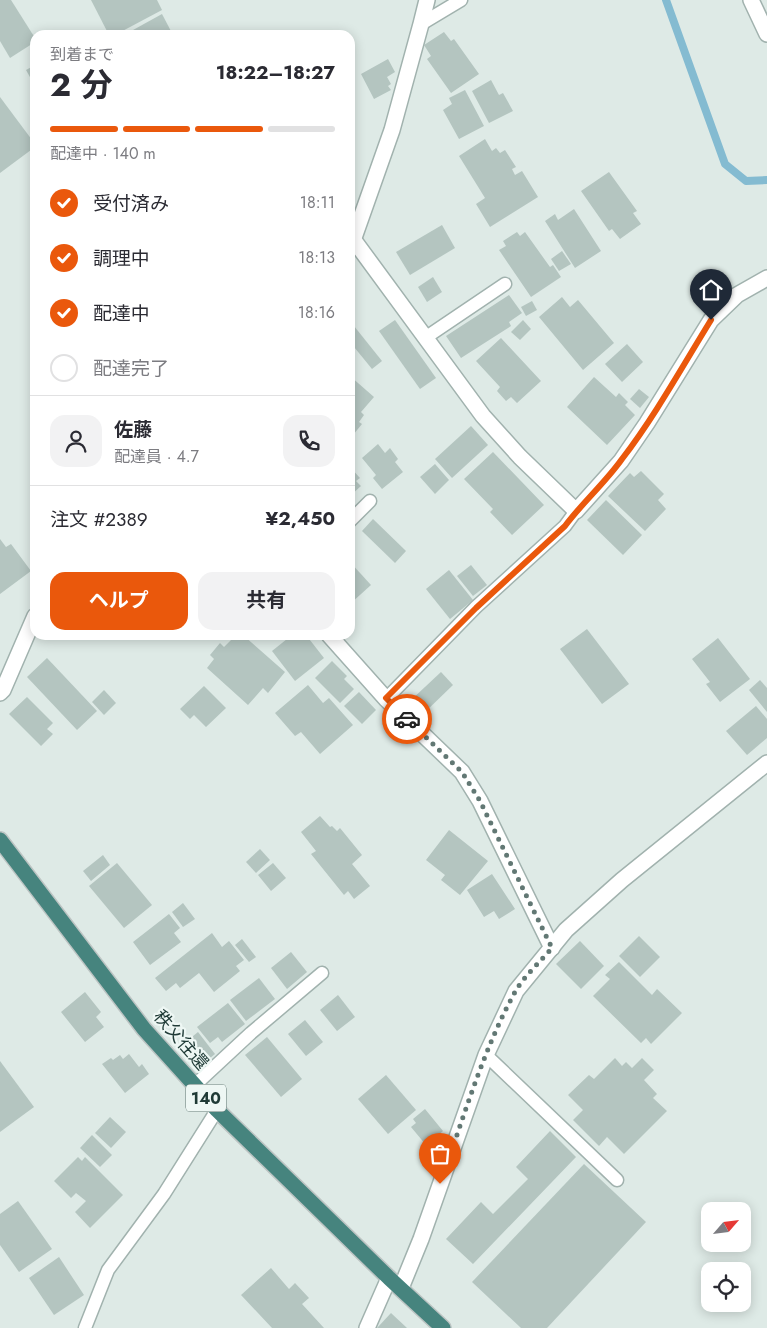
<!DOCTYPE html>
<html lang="ja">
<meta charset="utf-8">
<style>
body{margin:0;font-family:Jost,"Noto Sans JP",sans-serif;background:#f2f2f3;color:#2b2b33;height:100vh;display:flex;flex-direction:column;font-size:19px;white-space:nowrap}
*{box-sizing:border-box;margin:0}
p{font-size:16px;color:#7c7c81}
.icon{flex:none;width:28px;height:28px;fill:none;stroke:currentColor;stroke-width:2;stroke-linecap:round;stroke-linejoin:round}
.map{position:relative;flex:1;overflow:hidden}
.sheet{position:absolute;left:30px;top:30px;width:325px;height:610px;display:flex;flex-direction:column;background:#fff;border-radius:15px;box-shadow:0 2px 12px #0003}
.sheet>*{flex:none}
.needle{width:32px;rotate:62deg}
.buttons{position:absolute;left:701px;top:1202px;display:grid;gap:10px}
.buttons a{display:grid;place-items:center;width:50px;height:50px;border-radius:10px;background:#fff;box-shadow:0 2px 12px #0003;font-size:25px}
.pin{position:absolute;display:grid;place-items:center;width:42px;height:42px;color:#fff;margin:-51px -21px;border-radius:50% 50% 50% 0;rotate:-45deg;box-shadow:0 0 5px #0007}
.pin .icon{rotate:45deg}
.courier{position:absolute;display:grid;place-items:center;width:50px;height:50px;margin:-25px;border:4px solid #ea580c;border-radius:50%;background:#fff;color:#222;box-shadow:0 1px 6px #0007}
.overview em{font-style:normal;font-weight:700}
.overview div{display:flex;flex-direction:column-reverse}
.overview{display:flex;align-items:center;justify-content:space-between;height:85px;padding:0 20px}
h1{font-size:32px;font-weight:700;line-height:38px}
.bar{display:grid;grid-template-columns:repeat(4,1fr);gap:8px 5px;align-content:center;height:60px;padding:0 20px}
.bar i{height:6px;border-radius:4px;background:#e1e1e2}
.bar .on{background:#ea580c}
.bar p{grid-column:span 4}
.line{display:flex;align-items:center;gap:12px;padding:0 20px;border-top:1px solid #e1e1e2}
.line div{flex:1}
.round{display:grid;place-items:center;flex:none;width:52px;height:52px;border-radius:15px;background:#f2f2f3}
ol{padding:0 20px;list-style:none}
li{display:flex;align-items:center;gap:15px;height:55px}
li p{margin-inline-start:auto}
li .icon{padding:5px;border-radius:50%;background:#ea580c;color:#fff;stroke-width:4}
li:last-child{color:#7c7c81}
li i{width:28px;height:28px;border:2px solid #e1e1e2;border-radius:50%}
.cta{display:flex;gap:10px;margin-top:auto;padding:10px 20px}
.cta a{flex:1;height:58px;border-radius:15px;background:#ea580c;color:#fff;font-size:20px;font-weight:700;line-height:58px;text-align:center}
.cta a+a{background:#f2f2f3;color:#2b2b33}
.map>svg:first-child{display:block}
</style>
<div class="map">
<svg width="767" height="1328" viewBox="0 0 767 1328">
<rect width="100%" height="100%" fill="#deeae6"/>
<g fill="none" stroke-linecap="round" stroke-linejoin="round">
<path stroke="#84bbd1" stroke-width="8" d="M666,0L725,164L746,181L767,180"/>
</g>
<g fill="#b4c5c0">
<path d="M0,0H11L35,38V42L10,58L0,41Z"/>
<path d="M91,0H157L162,10L115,35H109Z"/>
<path d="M162,14L173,35H124Z"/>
<path d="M444,32L451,41L454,39L479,74L451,93L427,59L431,56L424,45Z"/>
<path d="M388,59L395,72L387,77L391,84L388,86L391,90L374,99L361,74Z"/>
<path d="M35,65V86L26,70Z"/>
<path d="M491,80L499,95L503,93L513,111L489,123L472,91Z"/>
<path d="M465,90L484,126L459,139L443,110L452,104L449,98Z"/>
<path d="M0,97L35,144V147L0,173Z"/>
<path d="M485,139L492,151L496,148L500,153L505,150L516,167L512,169L515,175L522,171L538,197L490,227L476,204L485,198L459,156Z"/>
<path d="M609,172L637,211L633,213L641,224L620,239L612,229L609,231L581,191Z"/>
<path d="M574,209L601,251L575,268L545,221L555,214L558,220Z"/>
<path d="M442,225L455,248L410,275L396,252Z"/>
<path d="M517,232L520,236L525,232L550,267L553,265L561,277L531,297L499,250L506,246L503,241Z"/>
<path d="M562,251L571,264L559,271L551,259Z"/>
<path d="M433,277L442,292L427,302L418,287Z"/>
<path d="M509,295L522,313L509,322L511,326L461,358L446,336Z"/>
<path d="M562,297L570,307L578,300L614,343L583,370L539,317Z"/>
<path d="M532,301L537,310L526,316L521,307Z"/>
<path d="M395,320L436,378L420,389L379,331Z"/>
<path d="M523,320L531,329L520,340L511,332Z"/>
<path d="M354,326L382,361L372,369L350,342V329Z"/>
<path d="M501,338L541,381L517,403L511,397L506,401L497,391L500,387L476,361Z"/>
<path d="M627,344L643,362L622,382L605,364Z"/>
<path d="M350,376L374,397L361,412L364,415L359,422L362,424L353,435L350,432Z"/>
<path d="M594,377L616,397L619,393L628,402L625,405L635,415L607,445L567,407Z"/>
<path d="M639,389L649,397L640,408L630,399Z"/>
<path d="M471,426L488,445L452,478L435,459Z"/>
<path d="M378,444L385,453L390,448L398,459L395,462L403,472L382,489L373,478L376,475L362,458Z"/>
<path d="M493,452L544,505L512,535L490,512L493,509L464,479Z"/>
<path d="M435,464L449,480L435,494L420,477Z"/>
<path d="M350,467L360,478L356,481L361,486L350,496Z"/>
<path d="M641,471L664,494L658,500L666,509L645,531L608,496L630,473L634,477Z"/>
<path d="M606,500L642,535L623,555L587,520Z"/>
<path d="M373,519L406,551L395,563L362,531Z"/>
<path d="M0,539L6,547L11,544L31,571L0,594Z"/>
<path d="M350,562L371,585L350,604Z"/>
<path d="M471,565L487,585L473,596L457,576Z"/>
<path d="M449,570L473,600L450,619L426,589Z"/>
<path d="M587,629L629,684L602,704L560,649Z"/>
<path d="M236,635H243L285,672L268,693L263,688L248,705L207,668L214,659L210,655L220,643L224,647Z"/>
<path d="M292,635H306L324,658L295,681L272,651Z"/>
<path d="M718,638L750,679L720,702L706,684L710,682L692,659Z"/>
<path d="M47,658L97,711L77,730L27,677Z"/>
<path d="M332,661L347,676L344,679L354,689L340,703L315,678Z"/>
<path d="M441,672L453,685L423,714L410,701Z"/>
<path d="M760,680L767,688V712L749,690Z"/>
<path d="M308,685L323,703L329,698L353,725L320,754L301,732L295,736L275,713Z"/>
<path d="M204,686L226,708L206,727L194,715L190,719L180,709Z"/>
<path d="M104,690L116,703L104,715L92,702Z"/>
<path d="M359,692L376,710L362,724L344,706Z"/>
<path d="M27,697L53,723L47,729L53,734L41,746L9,714Z"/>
<path d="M756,706L767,719V738L747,755L726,731Z"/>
<path d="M320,816L330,827L332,826L337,831L340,828L362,855L352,864L370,886L354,899L348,891L344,895L311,854L316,851L301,832Z"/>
<path d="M449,830L488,861L460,895L441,880L445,875L426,860Z"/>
<path d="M260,849L270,860L256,873L246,862Z"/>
<path d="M103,855L110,865L91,881L83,871Z"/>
<path d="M117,863L152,905L124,928L89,886Z"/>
<path d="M273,863L286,878L271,891L258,875Z"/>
<path d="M492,874L515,909L499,919L494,911L484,917L467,890Z"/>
<path d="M183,903L195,919L183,927L172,912Z"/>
<path d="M169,914L180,928L174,933L181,942L150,965L133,942Z"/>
<path d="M212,933L222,947L229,941L244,960L236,966L240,971L214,992L199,973L180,988L176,983L166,991L155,978Z"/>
<path d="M639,936L660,957L640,977L619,956Z"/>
<path d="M242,939L256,957L249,962L235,945Z"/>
<path d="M580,941L604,966L581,989L556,964Z"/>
<path d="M291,952L307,972L287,989L271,968Z"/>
<path d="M619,962L652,995L657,989L682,1013L651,1044L646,1038L641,1043L593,996L610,979L605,975Z"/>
<path d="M259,978L275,999L246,1021L230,1000Z"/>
<path d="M85,992L101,1012L96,1017L104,1027L85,1042L61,1012Z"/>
<path d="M338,995L355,1017L337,1031L320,1010Z"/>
<path d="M228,1003L245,1024L222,1042L218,1037L210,1043L197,1027Z"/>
<path d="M305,1020L323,1042L306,1056L288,1034Z"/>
<path d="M198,1032L215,1054L204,1063L187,1041Z"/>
<path d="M267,1037L302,1079L281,1097L245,1055Z"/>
<path d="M129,1054L139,1067L142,1064L149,1074L125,1093L102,1064L111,1058L113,1060L120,1055L123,1059Z"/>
<path d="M615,1058L622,1066L626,1062L632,1068L642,1058L654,1070L644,1080L657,1094L653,1098L667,1111L624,1154L607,1137L599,1146L573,1120L583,1110L568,1095L589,1075L594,1079Z"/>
<path d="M0,1061L34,1107L0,1132Z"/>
<path d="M386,1075L416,1110L388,1134L358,1099Z"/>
<path d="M425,1109L443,1131L426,1145L411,1127L416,1123L413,1119Z"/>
<path d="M110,1117L126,1132L111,1148L95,1133Z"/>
<path d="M550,1131L576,1157L473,1264L446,1239L481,1202L493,1214L528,1179L516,1167Z"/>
<path d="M92,1135L112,1155L100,1167L80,1148Z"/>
<path d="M78,1157L82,1161L85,1157L123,1195L90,1228L75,1212L86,1201L76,1193L71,1198L54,1181Z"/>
<path d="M584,1164L646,1222L547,1328H521L472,1282Z"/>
<path d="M18,1201L52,1249L19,1272L0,1245V1214Z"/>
<path d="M59,1257L84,1295L54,1315L29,1278Z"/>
<path d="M271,1268L289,1289L295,1283L309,1298L302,1304L324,1328H272L241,1295Z"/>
<path d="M391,1313L407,1328H377Z"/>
</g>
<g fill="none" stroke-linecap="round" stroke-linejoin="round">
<defs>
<g id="service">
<path d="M421,24L461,0"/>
<path d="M425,338L505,284"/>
<path d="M350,521L370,501"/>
<path d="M386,699L476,607L565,526L576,511"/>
<path d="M486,1055L617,1180"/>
<path d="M195,1085L251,1033L322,973"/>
<path d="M85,1328L108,1270L164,1194L217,1110"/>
</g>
<g id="minor">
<path d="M353,239L483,416L520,457L576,511L621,461L647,423L711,320L737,295L767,278"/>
<path d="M350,249L392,130L421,24L427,0"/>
<path d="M329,635L386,699L462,772L480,801L552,948"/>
<path d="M0,693L3,690L35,616"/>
<path d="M401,1288L421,1239L486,1055L516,991L566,930L622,880L767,763"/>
<path d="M367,1328L389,1278"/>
</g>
<path id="tertiary" d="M751,0L767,34"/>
<path id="trunk" d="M0,840L144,1029L217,1110L389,1278L443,1328"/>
</defs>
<use href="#service" stroke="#a1b2ae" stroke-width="15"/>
<use href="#minor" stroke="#a1b2ae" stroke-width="18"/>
<use href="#tertiary" stroke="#a1b2ae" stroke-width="18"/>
<use href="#trunk" stroke="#bcc4c3" stroke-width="18"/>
<use href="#service" stroke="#fff" stroke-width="12"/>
<use href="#minor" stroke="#fff" stroke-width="15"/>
<use href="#tertiary" stroke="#fff" stroke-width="15"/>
<use href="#trunk" stroke="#46847e" stroke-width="15"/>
</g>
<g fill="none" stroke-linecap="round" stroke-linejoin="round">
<path stroke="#627874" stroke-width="5" stroke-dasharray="0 9" d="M407,719L462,772L480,801L552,948C540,962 524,976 515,992C482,1052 463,1120 440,1184"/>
<path stroke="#ea580c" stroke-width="6" d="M407,719L386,698L476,608L565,526C582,503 605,483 622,459C655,416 682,367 711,320"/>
</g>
<g text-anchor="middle" stroke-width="4.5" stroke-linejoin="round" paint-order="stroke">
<rect fill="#eef7f4" stroke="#5d736f" stroke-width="1" x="186" y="1084.5" width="40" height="27" rx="4"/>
<g font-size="16" font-weight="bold" fill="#1f3a36">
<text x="206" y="1104">140</text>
</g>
<g font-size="18" fill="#1f3a36" stroke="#eef7f4">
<text transform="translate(181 1040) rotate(49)" y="6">秩父往還</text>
</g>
</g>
</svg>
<div class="buttons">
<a><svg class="needle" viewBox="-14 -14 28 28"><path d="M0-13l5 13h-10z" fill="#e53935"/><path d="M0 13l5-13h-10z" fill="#7c7c81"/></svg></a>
<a><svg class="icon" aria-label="locate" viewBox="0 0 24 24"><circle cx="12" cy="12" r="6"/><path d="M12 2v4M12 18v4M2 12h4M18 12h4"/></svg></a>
</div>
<div class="pin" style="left:440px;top:1184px;background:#ea580c"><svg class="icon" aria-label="bag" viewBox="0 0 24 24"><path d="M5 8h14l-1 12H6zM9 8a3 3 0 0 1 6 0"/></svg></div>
<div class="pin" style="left:711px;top:320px;background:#1f2937"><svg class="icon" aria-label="home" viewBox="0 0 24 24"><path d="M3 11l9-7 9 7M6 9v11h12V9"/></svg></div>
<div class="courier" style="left:407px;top:719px"><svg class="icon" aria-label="car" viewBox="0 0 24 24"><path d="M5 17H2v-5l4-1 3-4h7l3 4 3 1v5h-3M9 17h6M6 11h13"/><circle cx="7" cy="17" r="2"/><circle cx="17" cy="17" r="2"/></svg></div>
<section class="sheet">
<div class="overview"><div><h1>2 分</h1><p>到着まで</p></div><em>18:22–18:27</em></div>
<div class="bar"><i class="on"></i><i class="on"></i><i class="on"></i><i></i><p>配達中 · 140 m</p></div>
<ol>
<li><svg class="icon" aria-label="check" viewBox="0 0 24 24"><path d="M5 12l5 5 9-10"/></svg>受付済み<p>18:11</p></li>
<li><svg class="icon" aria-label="check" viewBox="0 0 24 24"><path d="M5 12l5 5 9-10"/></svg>調理中<p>18:13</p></li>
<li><svg class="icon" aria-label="check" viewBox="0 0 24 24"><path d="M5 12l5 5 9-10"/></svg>配達中<p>18:16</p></li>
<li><i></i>配達完了</li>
</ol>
<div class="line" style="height:90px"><a class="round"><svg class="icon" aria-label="person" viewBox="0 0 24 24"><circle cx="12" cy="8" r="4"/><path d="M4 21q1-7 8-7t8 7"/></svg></a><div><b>佐藤</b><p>配達員 · 4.7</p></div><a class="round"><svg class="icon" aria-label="phone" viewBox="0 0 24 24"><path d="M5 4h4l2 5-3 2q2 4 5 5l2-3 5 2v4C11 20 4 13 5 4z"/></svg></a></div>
<div class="line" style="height:65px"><div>注文 #2389</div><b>¥2,450</b></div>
<div class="cta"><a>ヘルプ</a><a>共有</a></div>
</section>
</div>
